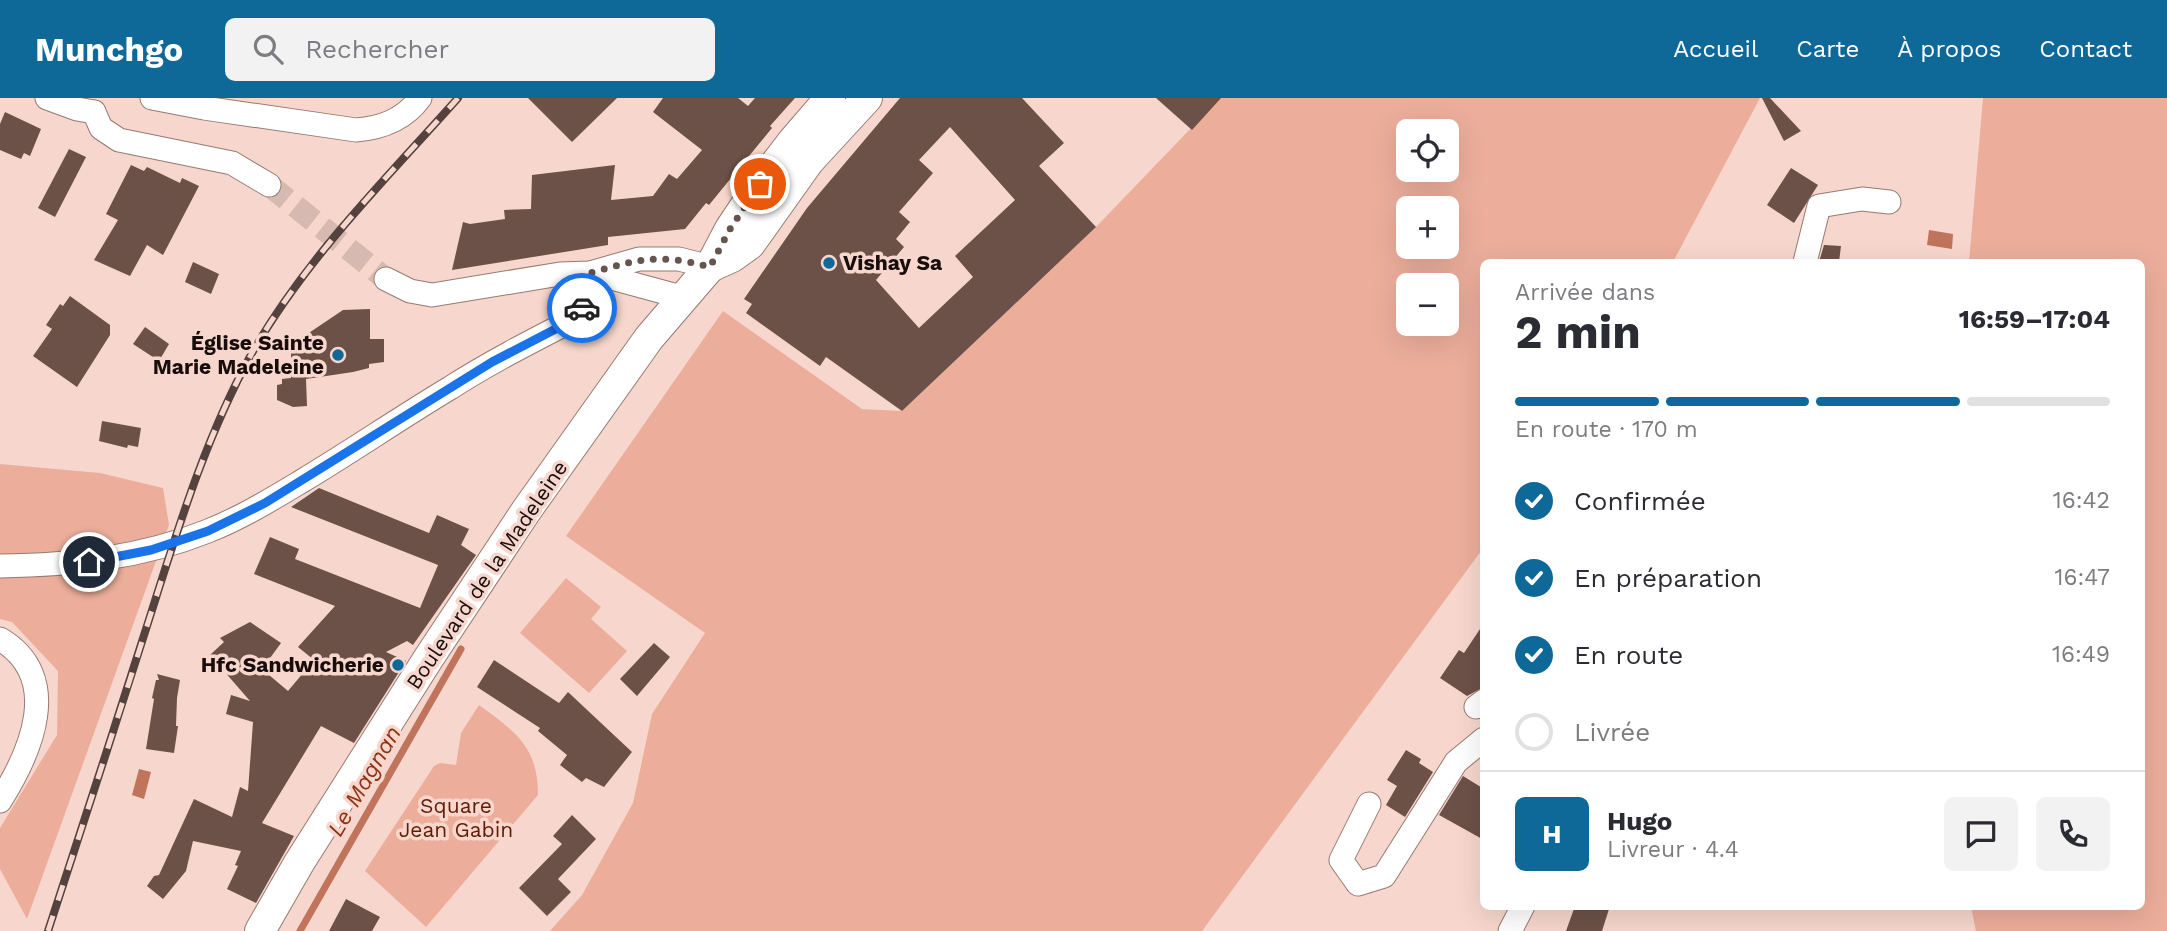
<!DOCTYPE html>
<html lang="fr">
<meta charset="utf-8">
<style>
body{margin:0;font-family:"Work Sans",sans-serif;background:#f2f2f3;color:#2b2b33;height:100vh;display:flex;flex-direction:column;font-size:26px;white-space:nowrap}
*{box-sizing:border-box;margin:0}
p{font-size:23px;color:#7c7c81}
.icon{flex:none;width:38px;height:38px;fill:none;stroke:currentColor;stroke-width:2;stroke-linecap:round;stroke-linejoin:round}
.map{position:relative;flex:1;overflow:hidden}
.panel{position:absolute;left:1480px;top:161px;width:665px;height:651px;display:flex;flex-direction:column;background:#fff;border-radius:10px;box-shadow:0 7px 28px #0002}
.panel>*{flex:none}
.controls{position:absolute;left:1396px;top:21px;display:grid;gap:14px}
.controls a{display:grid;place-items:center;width:63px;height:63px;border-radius:10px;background:#fff;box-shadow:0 7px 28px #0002;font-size:35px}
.pin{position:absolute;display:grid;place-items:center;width:60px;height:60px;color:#fff;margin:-30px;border:4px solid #fff;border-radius:50%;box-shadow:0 2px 7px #0007}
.courier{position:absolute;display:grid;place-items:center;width:70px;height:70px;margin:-35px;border:5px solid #1a73e8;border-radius:50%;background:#fff;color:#222;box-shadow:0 2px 9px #0007}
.headline em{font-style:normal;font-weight:700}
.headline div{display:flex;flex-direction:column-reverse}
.headline{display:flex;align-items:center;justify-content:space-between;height:119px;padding:0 35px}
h1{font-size:46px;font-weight:700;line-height:52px}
.bar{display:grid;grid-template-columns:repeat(4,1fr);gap:10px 7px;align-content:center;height:84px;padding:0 35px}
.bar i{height:9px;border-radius:5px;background:#e1e1e2}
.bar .current{background:#0e6999}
.bar p{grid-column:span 4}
.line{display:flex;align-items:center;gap:18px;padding:0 35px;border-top:2px solid #e1e1e2}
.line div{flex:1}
.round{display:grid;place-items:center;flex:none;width:74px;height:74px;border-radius:10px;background:#f2f2f3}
ol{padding:0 35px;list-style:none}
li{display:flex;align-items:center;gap:21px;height:77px}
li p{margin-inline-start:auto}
li .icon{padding:7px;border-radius:50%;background:#0e6999;color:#fff;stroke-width:4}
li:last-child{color:#7c7c81}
li i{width:38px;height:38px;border:4px solid #e1e1e2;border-radius:50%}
header{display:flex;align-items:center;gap:42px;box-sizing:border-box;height:98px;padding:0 35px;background:#0e6999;color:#fff}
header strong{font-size:33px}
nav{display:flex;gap:38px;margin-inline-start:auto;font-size:24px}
.search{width:490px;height:63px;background:#f2f2f3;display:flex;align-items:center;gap:18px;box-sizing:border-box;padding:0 24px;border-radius:10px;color:#7c7c81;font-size:26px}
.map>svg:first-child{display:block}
</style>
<header>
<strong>Munchgo</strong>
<div class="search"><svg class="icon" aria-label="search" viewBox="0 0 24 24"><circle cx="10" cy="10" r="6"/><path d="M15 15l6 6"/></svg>Rechercher</div>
<nav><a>Accueil</a><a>Carte</a><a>À propos</a><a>Contact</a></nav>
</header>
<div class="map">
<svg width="2167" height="833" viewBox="0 0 2167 833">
<rect width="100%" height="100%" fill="#f7d7cd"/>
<g fill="#ecae9b" fill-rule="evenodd">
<path d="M1220,0H1760L1673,164H1484V449L1202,833H550L582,797L633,705L652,616L705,535L566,438L723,213L862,311L902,313L1096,129ZM1409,33H1447V72H1409ZM1409,110H1447V149H1409ZM1409,187H1447V226H1409Z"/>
<path d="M1983,0H2167V833H1976L1971,809L2142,808V164H1969Z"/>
<path d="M0,366L100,375L163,390L169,427L27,821L0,771V730L57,637L58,573L12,524L0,521Z"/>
<path d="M566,480L601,509L591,521L627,553L589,595L520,535Z"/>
<path d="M479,607C516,634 538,649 538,697L426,829L365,773L434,668L440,665L456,667L461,635Z"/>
</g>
<g fill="#c0745c">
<path d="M1929,132L1953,136L1952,151L1927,147Z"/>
<path d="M139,671L151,674L144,701L132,697Z"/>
</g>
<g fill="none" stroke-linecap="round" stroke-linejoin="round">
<path stroke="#c0745c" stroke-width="7" d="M300,833L461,551"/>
</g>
<g fill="#6c5148" fill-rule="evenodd">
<path d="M528,0H617L572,44Z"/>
<path d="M663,0H738L748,8L755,0H795L770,28L772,30L709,107L706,105L685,131L608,139V147L452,172L463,124L470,126L505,121L504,112L531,111L532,77L615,67L611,102L653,98L669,76L677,81L702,52L653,14Z"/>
<path d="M900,0H1022L1064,45L1039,68L1096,129L902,313L826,259L820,268L746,215L752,206L744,201L807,110ZM950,29L1015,102L955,158L973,179L919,230L876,182L904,149L896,141L910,124L899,114L933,75L919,62Z"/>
<path d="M1156,0H1221L1192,32Z"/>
<path d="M1762,0H1770L1801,33L1784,43Z"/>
<path d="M5,14L41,31L30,58L24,55L21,61L0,52V26Z"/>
<path d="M69,51L86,59L55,119L38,110Z"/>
<path d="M131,67L144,73L147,69L180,85L182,80L199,88L163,157L147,147L130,178L94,162L118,122L106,116Z"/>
<path d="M1791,70L1818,87L1794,125L1767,107Z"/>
<path d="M1824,147L1841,148L1839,164H1819Z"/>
<path d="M193,164L219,176L211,196L185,184Z"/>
<path d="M70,198L110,227V237L77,289L33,258L52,231L46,227L60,206L63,208Z"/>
<path d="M370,211V241H384V264L369,266V270L353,274L306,281L307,308L293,309L277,302V287L282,286V281L291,280V247L343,212Z"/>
<path d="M145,229L169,246L159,263L133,246Z"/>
<path d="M102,323L141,330L138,349L128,347L127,350L99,343Z"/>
<path d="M319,390L429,435L437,417L469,431L461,447L476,457L413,547L407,543L386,554L406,563L354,645L321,628L262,725L294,738L256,805L227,791L238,768L235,767L241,753L193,743L186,773L163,801L147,788L154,778L159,777L194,701L232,719L240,689L248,693L253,624L226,616L231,597L250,603L210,557L224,544L220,540L250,524L281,545L262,571L288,593L314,562L298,549L335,508L254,476L270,439L299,451L295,461L420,510L438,467L291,409Z"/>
<path d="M1484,525V589L1467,598L1440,580L1459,552L1464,555Z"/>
<path d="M654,545L670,559L637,598L620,581Z"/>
<path d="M494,562L559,605L568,594L632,654L604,689L586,680L582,684L560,667L567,657L538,633L540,630L477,589Z"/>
<path d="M157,576L180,582L177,600L176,628H178L174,655L146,651L154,601L152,600L156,582H159Z"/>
<path d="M1406,652L1421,661L1419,665L1433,674L1405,719L1386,707L1397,688L1387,682Z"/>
<path d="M1463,678L1484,691V742L1439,717Z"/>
<path d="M572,717L596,741L558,781L571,794L547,818L519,790L562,746L553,738Z"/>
<path d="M346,801L380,819L372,833H329Z"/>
<path d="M1575,808H1610L1602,833H1566Z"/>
</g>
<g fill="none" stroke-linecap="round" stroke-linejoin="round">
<path stroke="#d6b9b0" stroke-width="23" stroke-dasharray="23 11" stroke-linecap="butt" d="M269,87L386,181"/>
<defs>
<g id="minor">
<path d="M47,0L77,11L94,14"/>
<path d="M152,0L204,10L356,32C382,30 404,22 420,0"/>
<path d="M94,14L101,30L119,42L232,65L269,87"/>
<path d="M1805,164L1819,108L1862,101L1889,104"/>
<path d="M593,175L685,200"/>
<path d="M386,181L410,193L432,197L560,176L590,175L639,161H679L710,169"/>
<path d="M0,468C71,467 141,460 208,433C241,420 272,401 302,383C352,353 400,320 450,290C489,265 530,244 571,223C586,211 587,193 590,175"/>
<path d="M0,541C64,579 31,654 0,703"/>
<path d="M1476,609L1484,603"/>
<path d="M1369,706L1341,762L1358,786L1384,778L1456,664L1484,641"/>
<path d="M1510,833L1523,808"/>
</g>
<g id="tertiary">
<path d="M710,169L732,159L750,146L809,63L867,0"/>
<path d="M260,833L299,765L428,561L526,413L649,240L710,169L730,131L760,86L793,43L830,0"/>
</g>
</defs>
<use href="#minor" stroke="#977a71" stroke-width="25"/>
<use href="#tertiary" stroke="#977a71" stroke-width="32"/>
<use href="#minor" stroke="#fff" stroke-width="23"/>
<use href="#tertiary" stroke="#fff" stroke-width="30"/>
<defs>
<path id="rail" d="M48,833C81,732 114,632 146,531C176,437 204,342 252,255C306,160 386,81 458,0"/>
</defs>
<use href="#rail" stroke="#53423d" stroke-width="8"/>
<use href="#rail" stroke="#f7d7cd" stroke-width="5" stroke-dasharray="16" stroke-linecap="butt"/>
</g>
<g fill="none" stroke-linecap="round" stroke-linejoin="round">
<path stroke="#66544e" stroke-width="7" stroke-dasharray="0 12.6" d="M582,210L590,175C641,161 657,155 710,169L730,131L760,86"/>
<path stroke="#1a73e8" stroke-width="9" d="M89,464L151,452L208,433L265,405L492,264L571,223L582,210"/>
</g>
<g fill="#0e6999" stroke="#f7d7cd" stroke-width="2.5">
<circle cx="829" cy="165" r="7"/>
<circle cx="338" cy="257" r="7"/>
<circle cx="398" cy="567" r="7"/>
</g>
<g text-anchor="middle" stroke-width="7" stroke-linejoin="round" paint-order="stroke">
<g font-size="21" font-weight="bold" fill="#180d0a" stroke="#f7d7cd" text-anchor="end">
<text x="843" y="172" text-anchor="start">Vishay Sa</text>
<text x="324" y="252">Église Sainte<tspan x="324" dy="24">Marie Madeleine</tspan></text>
<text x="384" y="574">Hfc Sandwicherie</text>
</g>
<g font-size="21" fill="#180d0a" stroke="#f7d7cd">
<text transform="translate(487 477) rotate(-56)" y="7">Boulevard de la Madeleine</text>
</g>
<g font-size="21" fill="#611b02" stroke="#f7d7cd">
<text x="456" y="715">Square<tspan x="456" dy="24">Jean Gabin</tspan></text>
</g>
<g font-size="23" font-style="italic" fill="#8e3111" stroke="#f7d7cd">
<text transform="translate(364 683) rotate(-60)" y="8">Le Magnan</text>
</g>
</g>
</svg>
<div class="controls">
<a><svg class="icon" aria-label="locate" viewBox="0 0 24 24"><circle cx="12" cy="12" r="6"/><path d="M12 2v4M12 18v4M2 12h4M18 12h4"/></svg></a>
<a>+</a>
<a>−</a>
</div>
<div class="pin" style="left:760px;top:86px;background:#ea580c"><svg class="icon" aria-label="bag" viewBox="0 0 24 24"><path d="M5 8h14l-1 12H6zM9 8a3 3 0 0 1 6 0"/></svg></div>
<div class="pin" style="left:89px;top:464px;background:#1f2937"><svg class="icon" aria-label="home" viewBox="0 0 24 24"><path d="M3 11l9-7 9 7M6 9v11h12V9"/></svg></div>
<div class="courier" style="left:582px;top:210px"><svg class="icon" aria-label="car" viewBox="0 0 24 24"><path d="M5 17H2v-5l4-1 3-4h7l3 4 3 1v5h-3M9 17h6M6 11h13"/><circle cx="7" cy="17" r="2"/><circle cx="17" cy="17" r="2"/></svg></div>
<section class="panel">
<div class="headline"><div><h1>2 min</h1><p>Arrivée dans</p></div><em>16:59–17:04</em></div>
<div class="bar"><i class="current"></i><i class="current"></i><i class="current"></i><i></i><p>En route · 170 m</p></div>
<ol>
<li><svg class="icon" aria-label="check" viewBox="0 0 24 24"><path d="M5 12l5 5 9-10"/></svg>Confirmée<p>16:42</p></li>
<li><svg class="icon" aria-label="check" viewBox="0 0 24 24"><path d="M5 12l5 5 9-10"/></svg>En préparation<p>16:47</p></li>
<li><svg class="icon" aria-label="check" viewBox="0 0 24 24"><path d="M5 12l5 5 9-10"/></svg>En route<p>16:49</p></li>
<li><i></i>Livrée</li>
</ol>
<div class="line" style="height:126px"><b class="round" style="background:#0e6999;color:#fff">H</b><div><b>Hugo</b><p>Livreur · 4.4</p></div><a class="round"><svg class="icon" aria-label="chat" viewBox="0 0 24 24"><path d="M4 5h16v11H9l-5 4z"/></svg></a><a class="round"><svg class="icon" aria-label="phone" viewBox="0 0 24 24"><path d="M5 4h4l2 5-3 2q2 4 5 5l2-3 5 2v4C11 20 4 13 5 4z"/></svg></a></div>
</section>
</div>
